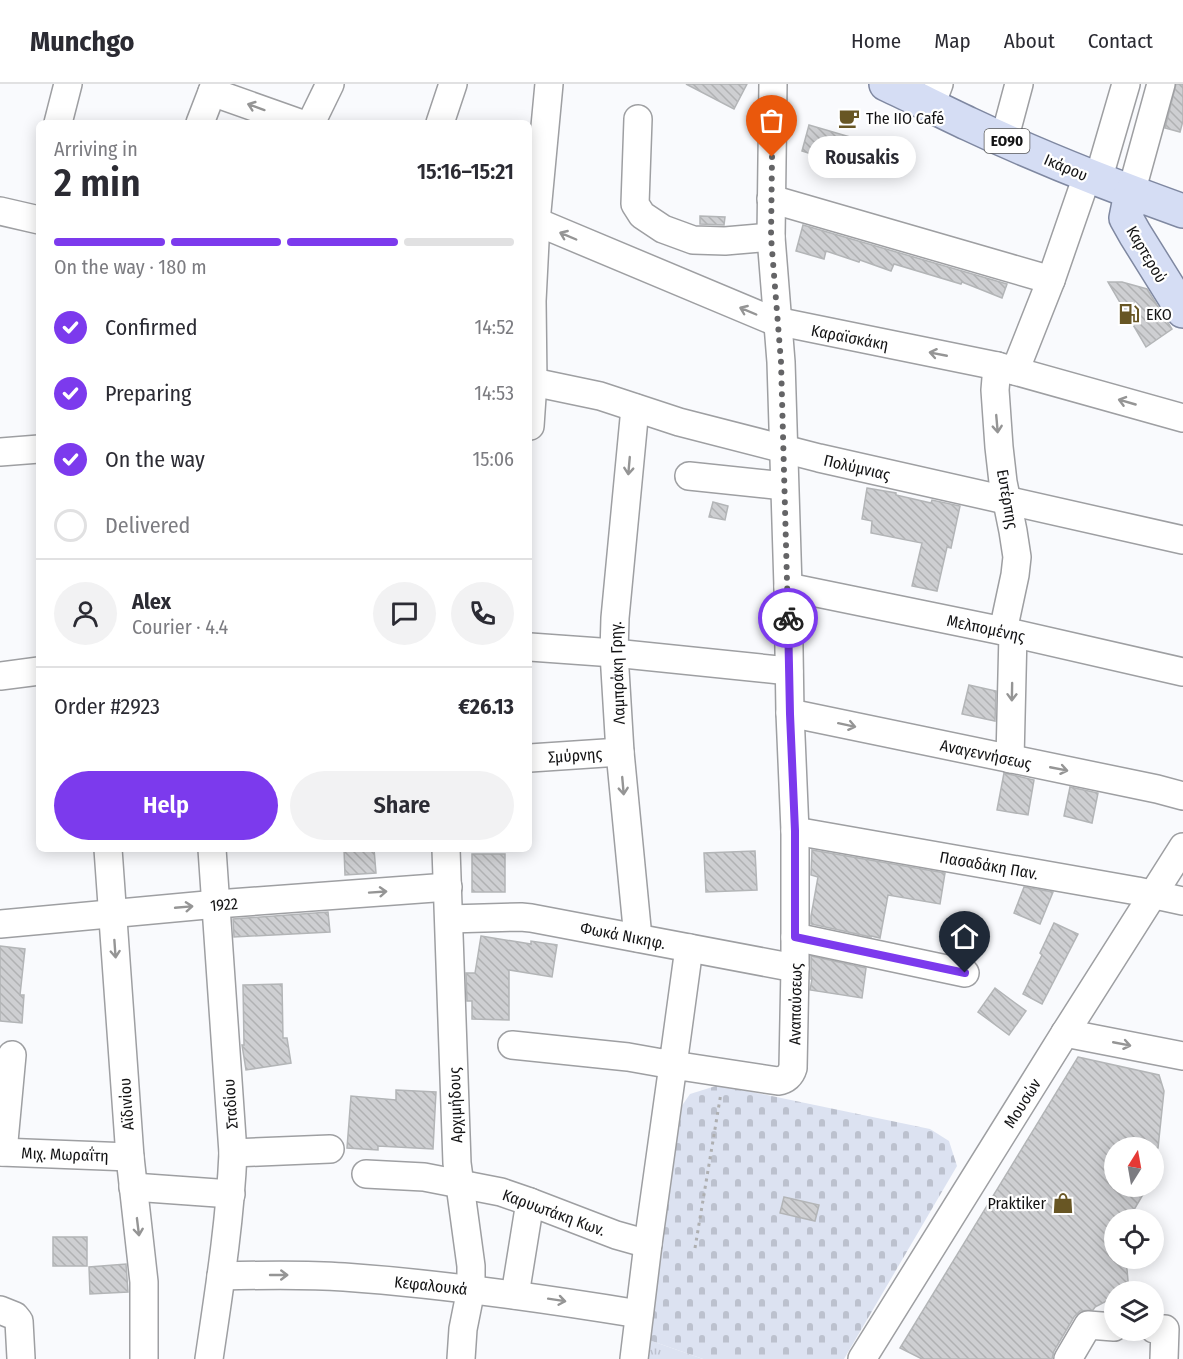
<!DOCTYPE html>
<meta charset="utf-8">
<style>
body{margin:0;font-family:"Fira Sans Condensed",sans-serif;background:#f2f2f3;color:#2b2b33;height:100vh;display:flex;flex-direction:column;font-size:22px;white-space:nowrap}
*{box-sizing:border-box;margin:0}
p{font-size:20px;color:#7c7c81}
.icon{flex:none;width:33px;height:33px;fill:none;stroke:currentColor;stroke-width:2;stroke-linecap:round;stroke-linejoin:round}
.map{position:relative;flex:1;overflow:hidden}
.details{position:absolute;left:36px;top:36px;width:496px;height:732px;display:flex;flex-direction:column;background:#fff;border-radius:9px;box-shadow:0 3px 15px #0003}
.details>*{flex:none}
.needle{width:39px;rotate:11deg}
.controls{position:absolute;left:1104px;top:1053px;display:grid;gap:12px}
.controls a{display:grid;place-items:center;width:60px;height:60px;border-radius:50%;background:#fff;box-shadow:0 3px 15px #0003;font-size:30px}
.pin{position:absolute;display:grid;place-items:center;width:51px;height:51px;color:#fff;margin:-62px -26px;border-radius:50% 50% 50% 0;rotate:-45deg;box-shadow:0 0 6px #0007}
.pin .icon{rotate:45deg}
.courier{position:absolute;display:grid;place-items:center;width:60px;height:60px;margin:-30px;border:4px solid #7c3aed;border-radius:50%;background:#fff;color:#222;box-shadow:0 2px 8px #0007}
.bubble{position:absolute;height:42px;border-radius:21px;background:#fff;box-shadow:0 3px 15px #0003;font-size:20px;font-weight:600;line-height:42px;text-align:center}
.overview em{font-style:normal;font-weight:600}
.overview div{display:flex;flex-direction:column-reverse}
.overview{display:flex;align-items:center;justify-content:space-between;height:102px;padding:0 18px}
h1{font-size:39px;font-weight:600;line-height:45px}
.bar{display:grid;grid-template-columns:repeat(4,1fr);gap:9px 6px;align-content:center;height:72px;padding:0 18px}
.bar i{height:8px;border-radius:4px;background:#e1e1e2}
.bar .selected{background:#7c3aed}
.bar p{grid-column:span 4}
.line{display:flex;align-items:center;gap:15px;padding:0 18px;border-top:2px solid #e1e1e2}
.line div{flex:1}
.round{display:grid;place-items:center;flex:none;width:63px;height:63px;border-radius:32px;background:#f2f2f3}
ol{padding:0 18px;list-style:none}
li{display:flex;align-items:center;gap:18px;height:66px}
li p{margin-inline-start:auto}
li .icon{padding:6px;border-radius:50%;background:#7c3aed;color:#fff;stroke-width:4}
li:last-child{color:#7c7c81}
li i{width:33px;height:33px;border:3px solid #e1e1e2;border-radius:50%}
.cta{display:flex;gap:12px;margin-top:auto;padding:12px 18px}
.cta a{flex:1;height:69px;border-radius:36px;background:#7c3aed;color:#fff;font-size:24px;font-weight:600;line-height:69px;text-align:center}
.cta a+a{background:#f2f2f3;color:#2b2b33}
header{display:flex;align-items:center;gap:36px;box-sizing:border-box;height:84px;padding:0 30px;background:#fff;border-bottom:2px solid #e1e1e2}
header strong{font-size:28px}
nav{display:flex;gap:33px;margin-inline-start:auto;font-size:21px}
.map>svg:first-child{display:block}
</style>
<header>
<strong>Munchgo</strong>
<nav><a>Home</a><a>Map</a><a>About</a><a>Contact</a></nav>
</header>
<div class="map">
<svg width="1183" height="1275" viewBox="0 0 1183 1275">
<defs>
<pattern id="grass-tufts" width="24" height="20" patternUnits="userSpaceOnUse" patternTransform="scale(1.5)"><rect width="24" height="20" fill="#dce2f1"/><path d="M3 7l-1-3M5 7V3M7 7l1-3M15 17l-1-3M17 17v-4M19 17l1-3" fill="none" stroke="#bcc1ce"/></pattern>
<pattern id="cemetery-stones" width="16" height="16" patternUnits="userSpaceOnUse" patternTransform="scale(1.5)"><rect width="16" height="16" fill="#dce2f1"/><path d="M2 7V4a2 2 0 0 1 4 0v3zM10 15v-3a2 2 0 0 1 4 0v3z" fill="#bcc1ce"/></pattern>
<pattern id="building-back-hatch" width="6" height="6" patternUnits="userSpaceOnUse" patternTransform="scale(1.5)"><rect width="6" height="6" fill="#cecfd2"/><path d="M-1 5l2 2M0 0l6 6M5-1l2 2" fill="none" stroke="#b0b1b3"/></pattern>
</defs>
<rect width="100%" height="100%" fill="#f9fafd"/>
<path fill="url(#grass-tufts)" d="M646,1255L703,1275H645Z"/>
<path fill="url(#cemetery-stones)" d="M719,1001L930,1045L949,1057L957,1082L844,1275H703L646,1255L677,1029L690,1010Z"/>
<g fill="url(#building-back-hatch)" stroke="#b3b5b7" stroke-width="1.5">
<path d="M686,0H747L734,25Z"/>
<path d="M1176,0H1183V37L1180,48L1165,44Z"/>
<path d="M809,41L857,55L849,82L802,67Z"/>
<path d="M700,132L725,133L724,141L700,140Z"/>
<path d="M803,141L1007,200L1002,214L962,198L961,200L894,180L891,187L860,176L859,178L826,167L824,175L796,167Z"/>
<path d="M1108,198H1122L1147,205L1172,245L1146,263Z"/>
<path d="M867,404L896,409V411L931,419L932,416L960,422L951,464L947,463L937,507L912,502L922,459L871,449L872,437L862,435Z"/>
<path d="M713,418L728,422L725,436L709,433Z"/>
<path d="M969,601L996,607L995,637L962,630Z"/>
<path d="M1004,689L1034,696L1028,731L997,726Z"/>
<path d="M1070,703L1098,709L1092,739L1064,732Z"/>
<path d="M344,765H374L376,789L345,791Z"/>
<path d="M812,766L945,789L940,820L888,811L880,854L871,852V853L811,840V832L818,793L811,791Z"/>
<path d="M755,767L757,806L706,808L704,769Z"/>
<rect x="472" y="770" width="33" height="38"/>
<path d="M1024,803L1053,808L1040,840L1014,829Z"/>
<path d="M328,828L330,848L234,853L233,835Z"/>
<path d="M1054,839L1078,850L1042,920L1023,910L1042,871L1040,869Z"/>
<path d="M481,852L531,860V857L557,861L552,893L509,886V936L472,935V917H467L466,889H475Z"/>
<path d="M0,862L25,865L20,911H24L22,939L0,937Z"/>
<path d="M811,872L866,884L862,914L810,906L812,895H811Z"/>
<path d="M282,900L283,954H287L291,979L246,986L242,961H244L243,901Z"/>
<path d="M995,904L1026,927L1009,951L978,928Z"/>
<path d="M1078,973L1159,991L1164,1007L1158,1064H1114V1102H1148L1128,1136H1114V1174H1126L1129,1208H1114V1213L1095,1223L1093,1226L1080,1227L1074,1233L1054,1267L1052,1275H922L900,1264Z"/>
<path d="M396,1006L436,1008L433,1065L378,1062V1066L347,1064L351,1012L396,1016Z"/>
<path d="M784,1113L819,1121L815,1137L780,1129Z"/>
<rect x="53" y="1153" width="34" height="29"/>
<path d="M126,1180L128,1208L90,1210L89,1183Z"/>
</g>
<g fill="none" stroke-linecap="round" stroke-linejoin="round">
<defs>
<g id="minor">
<path d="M212,8L299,39"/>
<path d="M931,21L939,0"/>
<path d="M638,35L635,120L642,131L663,145L693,156L725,157L771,153"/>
<path d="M58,39L68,0"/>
<path d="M200,39L215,0"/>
<path d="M311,39L330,0"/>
<path d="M440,39L453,0"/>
<path d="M1004,56L1019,0"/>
<path d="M1098,96L1126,0"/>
<path d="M1131,109L1161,0"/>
<path d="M771,115L1051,196"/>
<path d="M0,127L39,136"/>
<path d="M530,135L771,236L997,282L1183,334"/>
<path d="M997,282L995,306L999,363L1003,398L1013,447L1017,473L1015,491L1003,547"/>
<path d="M1015,287L1051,196L1087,92"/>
<path d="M533,298L600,312L679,338L819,374L1183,456"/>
<path d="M635,324L615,534L614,569L620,668L638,854"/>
<path d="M530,342L533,298L532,217L536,138L549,0"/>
<path d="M0,368L39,365"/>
<path d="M689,392L784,402"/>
<path d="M788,503L1003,547L1183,588"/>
<path d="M530,563L614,569L789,587"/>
<path d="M0,592L39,587"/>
<path d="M790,629L1157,705L1183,712"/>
<path d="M530,674L620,668"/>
<path d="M1010,675L1013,549"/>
<path d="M795,747L1137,807L1183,817"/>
<path d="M108,765L130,1073L144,1198V1275"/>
<path d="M446,765L457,1079L471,1182V1205L463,1245L461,1275"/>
<path d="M449,835L521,833L531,834L795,884"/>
<path d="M0,840L217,820L448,803"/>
<path d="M795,853L965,889"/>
<path d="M1065,949L1183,972"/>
<path d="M512,961L628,973L673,981L689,864"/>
<path d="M0,1068L130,1073"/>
<path d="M3,1068L12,971"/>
<path d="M233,1069L330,1065"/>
<path d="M366,1090L424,1093L501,1108L530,1118L616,1151L648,1160"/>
<path d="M133,1103L231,1110"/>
<path d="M221,1192C262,1191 303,1190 344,1193C443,1200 541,1214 639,1230"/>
<path d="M515,1211L530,1118"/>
<path d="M0,1226L15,1232L19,1237L21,1274"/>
<path d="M1154,1245H1165L1164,1275"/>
<path d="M209,1275C219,1207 230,1138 233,1069L212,765"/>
<path d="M634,1275L648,1160L673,981L778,997C786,996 791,991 793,984L795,884V747L790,629L788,503L781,278L771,153L773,0"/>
<path d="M862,1275L1065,949L1183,763"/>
<path d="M1068,1275L1088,1241L1114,1243"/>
</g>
<g id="major">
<path d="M886,0C914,13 941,27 969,40C1039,73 1110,101 1183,127"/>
<path d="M1131,109L1126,134L1135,150L1183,227"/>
</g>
</defs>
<use href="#minor" stroke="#9e9fa2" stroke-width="30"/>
<use href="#major" stroke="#7f88a1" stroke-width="36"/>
<path stroke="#aeafb1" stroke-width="3" stroke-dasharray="3 4.5" stroke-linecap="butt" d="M695,1164L721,1009"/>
<use href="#minor" stroke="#fff" stroke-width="27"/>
<use href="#major" stroke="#d5ddf4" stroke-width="33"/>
</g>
<defs><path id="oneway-shaft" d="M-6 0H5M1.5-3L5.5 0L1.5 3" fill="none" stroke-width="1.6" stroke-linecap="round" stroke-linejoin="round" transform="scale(1.5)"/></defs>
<g stroke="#959595">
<use href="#oneway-shaft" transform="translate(256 23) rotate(-160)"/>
<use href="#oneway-shaft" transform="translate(568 152) rotate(-157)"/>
<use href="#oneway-shaft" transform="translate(748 227) rotate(-157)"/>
<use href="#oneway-shaft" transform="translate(938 270) rotate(-169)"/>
<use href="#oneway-shaft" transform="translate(1127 318) rotate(-164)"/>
<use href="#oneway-shaft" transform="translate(997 340) rotate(85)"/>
<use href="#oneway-shaft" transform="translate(629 382) rotate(95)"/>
<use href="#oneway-shaft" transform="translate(1012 608) rotate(91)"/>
<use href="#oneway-shaft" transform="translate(847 641) rotate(12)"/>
<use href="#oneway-shaft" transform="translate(1059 685) rotate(11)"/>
<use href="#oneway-shaft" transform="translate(623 702) rotate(85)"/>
<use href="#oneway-shaft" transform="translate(378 808) rotate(-4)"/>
<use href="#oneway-shaft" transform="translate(184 823) rotate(-5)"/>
<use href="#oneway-shaft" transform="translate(115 865) rotate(86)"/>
<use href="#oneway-shaft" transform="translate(1122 960) rotate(11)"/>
<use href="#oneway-shaft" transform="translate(138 1143) rotate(83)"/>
<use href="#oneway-shaft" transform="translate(279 1191)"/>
<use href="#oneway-shaft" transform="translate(557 1216) rotate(9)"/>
</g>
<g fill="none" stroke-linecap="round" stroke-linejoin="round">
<path stroke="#646466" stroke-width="6" stroke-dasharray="0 10.8" d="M772,73L771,153L781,278L788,534"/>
<path stroke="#7c3aed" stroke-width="8" d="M788,534L790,630L795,747V853L965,889"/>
</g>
<defs>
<symbol id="cafe-bare" viewBox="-9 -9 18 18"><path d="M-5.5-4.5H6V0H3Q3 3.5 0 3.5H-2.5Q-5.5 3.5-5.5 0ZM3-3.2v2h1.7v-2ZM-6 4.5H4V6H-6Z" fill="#685624" stroke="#fff" stroke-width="2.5" paint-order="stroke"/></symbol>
<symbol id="fuel-bare" viewBox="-9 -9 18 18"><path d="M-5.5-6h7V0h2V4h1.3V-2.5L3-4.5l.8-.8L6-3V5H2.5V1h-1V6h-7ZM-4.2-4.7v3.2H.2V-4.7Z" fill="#685624" stroke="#fff" stroke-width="2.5" paint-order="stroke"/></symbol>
<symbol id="shop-bare" viewBox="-9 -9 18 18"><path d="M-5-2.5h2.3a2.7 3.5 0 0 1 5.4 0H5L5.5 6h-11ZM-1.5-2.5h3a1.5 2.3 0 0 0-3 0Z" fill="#685624" stroke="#fff" stroke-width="2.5" paint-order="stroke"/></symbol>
</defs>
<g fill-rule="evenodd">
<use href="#cafe-bare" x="834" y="19" width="30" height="30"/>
<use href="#fuel-bare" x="1114" y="215" width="30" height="30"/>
<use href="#shop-bare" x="1048" y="1104" width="30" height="30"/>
</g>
<g text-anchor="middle" stroke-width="4.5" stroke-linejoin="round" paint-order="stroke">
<rect fill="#fff" stroke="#5a5a5a" stroke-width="1.5" x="984.5" y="45" width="45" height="24" rx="4.5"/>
<g font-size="15" font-weight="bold" fill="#131314">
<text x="1007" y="62">ΕΟ90</text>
</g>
<g font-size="16" fill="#131314" stroke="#fff" text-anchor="start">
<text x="866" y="40">The IIO Café</text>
<text x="1146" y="236">EKO</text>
<text x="1046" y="1125" text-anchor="end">Praktiker</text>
</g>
<g font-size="16" fill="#131314" stroke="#fff">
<text transform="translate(1066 83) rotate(23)" y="6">Ικάρου</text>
<text transform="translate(1147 170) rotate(59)" y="6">Καρτερού</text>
<text transform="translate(850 253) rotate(11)" y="6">Καραϊσκάκη</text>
<text transform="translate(857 383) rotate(13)" y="6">Πολύμνιας</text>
<text transform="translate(1008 415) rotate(80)" y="6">Ευτέρπης</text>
<text transform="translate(986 544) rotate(12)" y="6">Μελπομένης</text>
<text transform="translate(617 589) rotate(-92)" y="6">Λαμπράκη Γρηγ.</text>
<text transform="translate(986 670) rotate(12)" y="6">Αναγεννήσεως</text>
<text transform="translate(575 671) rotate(-4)" y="6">Σμύρνης</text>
<text transform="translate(989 781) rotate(10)" y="6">Πασαδάκη Παν.</text>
<text transform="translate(224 820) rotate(-5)" y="6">1922</text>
<text transform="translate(623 851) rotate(11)" y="6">Φωκά Νικηφ.</text>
<text transform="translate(795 920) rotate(-89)" y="6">Αναπαύσεως</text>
<text transform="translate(1022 1019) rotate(-58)" y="6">Μουσών</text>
<text transform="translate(126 1020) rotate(-94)" y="6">Αϊδινίου</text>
<text transform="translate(230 1020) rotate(-94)" y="6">Σταδίου</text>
<text transform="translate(455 1021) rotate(-92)" y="6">Αρχιμήδους</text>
<text transform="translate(65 1070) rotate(2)" y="6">Μιχ. Μωραΐτη</text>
<text transform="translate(554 1128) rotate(20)" y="6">Καρυωτάκη Κων.</text>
<text transform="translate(431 1201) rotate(6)" y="6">Κεφαλουκά</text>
</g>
</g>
</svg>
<div class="controls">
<a><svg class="needle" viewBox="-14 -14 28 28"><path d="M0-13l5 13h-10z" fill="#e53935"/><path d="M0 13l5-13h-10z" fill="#7c7c81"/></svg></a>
<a><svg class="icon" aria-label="locate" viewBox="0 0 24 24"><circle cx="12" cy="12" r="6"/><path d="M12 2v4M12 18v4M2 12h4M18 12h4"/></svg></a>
<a><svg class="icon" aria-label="layers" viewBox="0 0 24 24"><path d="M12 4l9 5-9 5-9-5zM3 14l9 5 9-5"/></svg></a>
</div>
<div class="pin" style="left:772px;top:73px;background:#ea580c"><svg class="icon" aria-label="bag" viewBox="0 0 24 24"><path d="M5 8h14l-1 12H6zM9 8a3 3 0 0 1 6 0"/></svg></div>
<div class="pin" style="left:965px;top:889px;background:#1f2937"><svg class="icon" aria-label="home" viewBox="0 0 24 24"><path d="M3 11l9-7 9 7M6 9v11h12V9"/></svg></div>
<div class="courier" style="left:788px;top:534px"><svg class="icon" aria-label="bike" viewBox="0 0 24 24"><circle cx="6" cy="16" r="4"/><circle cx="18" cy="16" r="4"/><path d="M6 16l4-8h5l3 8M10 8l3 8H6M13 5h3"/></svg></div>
<div class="bubble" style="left:808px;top:52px;width:108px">Rousakis</div>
<section class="details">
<div class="overview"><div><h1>2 min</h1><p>Arriving in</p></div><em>15:16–15:21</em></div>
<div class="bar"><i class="selected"></i><i class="selected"></i><i class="selected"></i><i></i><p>On the way · 180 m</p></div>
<ol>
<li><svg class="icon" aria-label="check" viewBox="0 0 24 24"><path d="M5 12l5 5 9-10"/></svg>Confirmed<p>14:52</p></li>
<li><svg class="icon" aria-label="check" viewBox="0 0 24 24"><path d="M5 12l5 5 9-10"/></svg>Preparing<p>14:53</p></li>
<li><svg class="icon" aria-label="check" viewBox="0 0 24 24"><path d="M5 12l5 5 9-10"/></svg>On the way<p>15:06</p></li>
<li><i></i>Delivered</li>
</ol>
<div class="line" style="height:108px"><a class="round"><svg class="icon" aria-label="person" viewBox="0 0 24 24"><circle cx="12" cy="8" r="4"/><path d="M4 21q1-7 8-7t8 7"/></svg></a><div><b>Alex</b><p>Courier · 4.4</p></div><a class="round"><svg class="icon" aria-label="chat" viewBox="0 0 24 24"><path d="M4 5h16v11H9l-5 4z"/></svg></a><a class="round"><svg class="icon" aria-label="phone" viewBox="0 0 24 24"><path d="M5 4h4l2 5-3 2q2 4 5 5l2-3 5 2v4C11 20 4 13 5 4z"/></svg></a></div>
<div class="line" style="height:78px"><div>Order #2923</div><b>€26.13</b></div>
<div class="cta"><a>Help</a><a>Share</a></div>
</section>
</div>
